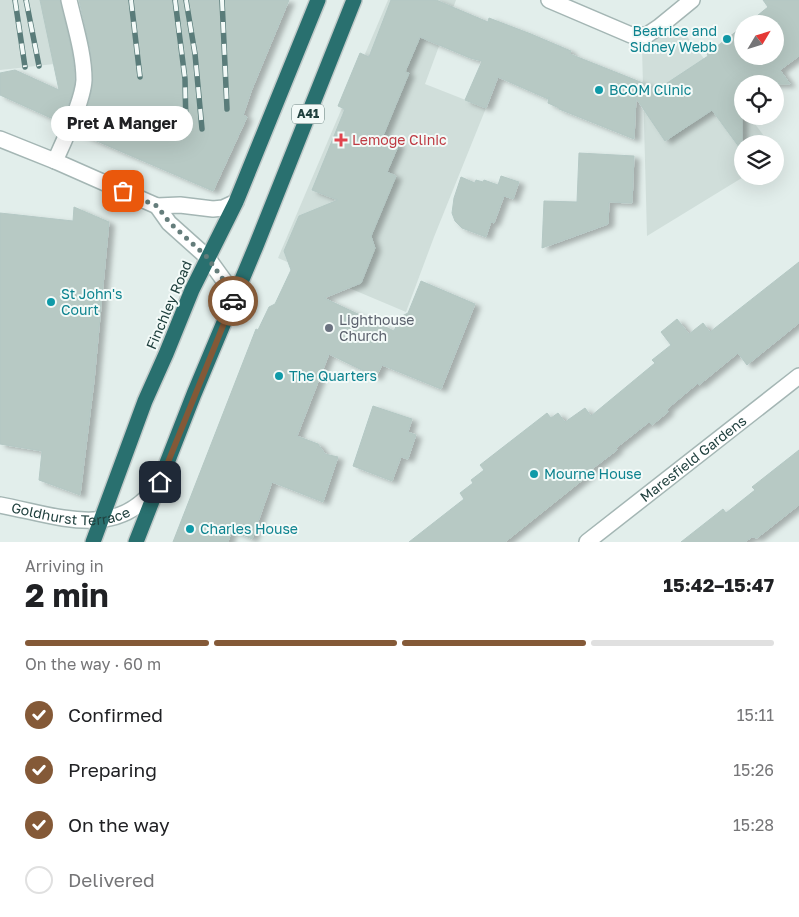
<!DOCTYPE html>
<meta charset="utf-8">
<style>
body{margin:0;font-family:"Golos Text",sans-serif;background:#f2f2f2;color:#202124;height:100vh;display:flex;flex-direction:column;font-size:19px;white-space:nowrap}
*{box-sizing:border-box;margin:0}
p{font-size:16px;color:#757577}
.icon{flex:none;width:28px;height:28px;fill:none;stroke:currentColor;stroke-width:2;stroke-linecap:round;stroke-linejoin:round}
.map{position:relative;height:542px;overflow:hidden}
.sheet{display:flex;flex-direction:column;background:#fff;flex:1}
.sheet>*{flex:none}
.needle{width:32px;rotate:52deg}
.buttons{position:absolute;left:734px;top:15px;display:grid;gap:10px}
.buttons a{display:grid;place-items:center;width:50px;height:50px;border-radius:50%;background:#fff;box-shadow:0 5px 20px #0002;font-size:25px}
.pin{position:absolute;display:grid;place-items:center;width:42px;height:42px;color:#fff;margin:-21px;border-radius:10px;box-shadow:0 2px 8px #0006}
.courier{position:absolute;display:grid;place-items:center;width:50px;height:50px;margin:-25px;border:4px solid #845937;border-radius:50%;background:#fff;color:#222;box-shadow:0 1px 6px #0007}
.bubble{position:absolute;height:35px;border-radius:18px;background:#fff;box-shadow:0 5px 20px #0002;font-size:16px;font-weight:700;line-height:35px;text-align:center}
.summary em{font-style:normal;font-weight:700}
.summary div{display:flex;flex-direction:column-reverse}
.summary{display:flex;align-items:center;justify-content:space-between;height:85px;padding:0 25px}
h1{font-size:32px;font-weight:700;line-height:38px}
.bar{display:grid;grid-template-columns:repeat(4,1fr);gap:8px 5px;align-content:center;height:60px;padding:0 25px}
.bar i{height:6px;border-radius:4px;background:#e0e0e0}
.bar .current{background:#845937}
.bar p{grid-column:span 4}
ol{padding:0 25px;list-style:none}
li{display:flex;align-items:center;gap:15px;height:55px}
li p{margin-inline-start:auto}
li .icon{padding:5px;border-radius:50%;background:#845937;color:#fff;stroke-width:4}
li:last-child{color:#757577}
li i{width:28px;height:28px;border:2px solid #e0e0e0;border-radius:50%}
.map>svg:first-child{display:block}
</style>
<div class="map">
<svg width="799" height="542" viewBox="0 0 799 542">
<defs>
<filter id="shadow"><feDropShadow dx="5.5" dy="3" stdDeviation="2.5" flood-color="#0004"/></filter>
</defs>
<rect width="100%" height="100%" fill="#e2eeeb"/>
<g fill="#d0deda">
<path d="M0,0H40L54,64L0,70Z"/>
<path d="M388,0H456L425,84L486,108L434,237L406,312L278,258Z"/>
<path d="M679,26L742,108V116H749L770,144H742V176H745L647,236L642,48Z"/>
</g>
<g fill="#b7c9c4" stroke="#b4c8c4" filter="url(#shadow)">
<path d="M40,0H60L72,52L74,71V87L62,123L0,95V73L15,70L59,90Z"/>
<path d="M79,0H289L252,89L243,115L247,117L213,191L78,133L89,102L93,80L90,49Z"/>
<path d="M391,0H436L488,22L489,18L531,34L571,51L570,54L658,89L708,56L707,54L742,27V56H775V24H747L768,7L763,0H799V56L780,70L790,84H742V151L712,110L665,141L636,98L634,139L559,109V108L548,103L549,97L548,99L498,77L486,108L465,100L482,61L470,58L420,37L405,72L409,73L382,138L399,144L387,172L396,176L371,236L375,248L361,283L324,298L394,331L400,317L408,313L421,281L475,304L441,389L382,365L376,377L329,354L297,436L318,444L325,454L338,457L323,502L272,482L252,539L232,530L228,542H173L256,329L258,330L269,307L275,304L291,270L284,251L299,216L338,200L312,190L345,109L338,106L360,53L369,57Z"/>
<path d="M579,153L634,156L632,203L609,202L608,224L542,248L544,201L577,202Z"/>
<path d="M501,176L519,182L513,199L504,196L494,223L491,222L486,237L462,228L455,221L452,213L454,198L461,177L475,183L476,180L483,182L484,180L498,185Z"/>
<path d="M74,207L109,222L94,381L80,495L39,480L42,451L0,444V213L73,221Z"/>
<path d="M799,262V323L747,365L738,353L699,385L698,383L667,409L668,412L652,425L649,422L616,448L617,450L588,472L590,474L505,542H409L464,499L460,493L473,483L471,480L484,470L480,465L547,413L551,418L558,413L565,422L585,408L591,416L655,363L652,360L671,345L661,332L677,319L689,334L703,323L710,332Z"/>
<path d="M373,406L412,419L408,432L416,435L408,459L401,457L392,481L353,466Z"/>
<path d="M799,450V505L757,538L752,537L745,542H681L723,509L726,513L755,490L752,487Z"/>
</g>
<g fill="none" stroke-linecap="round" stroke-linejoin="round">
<defs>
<g id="minor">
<path d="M549,0L631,35H647L659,27L692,0"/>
<path d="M0,139L55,161L157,206L180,205L213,209L223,208L236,202"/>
<path d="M55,161C64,141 83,101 84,80C84,54 75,26 69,0"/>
<path d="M157,206L169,223L207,257L225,282L234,299"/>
<path id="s1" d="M0,505C55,515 118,542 157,485"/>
<path id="s2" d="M587,542L799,376"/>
</g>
<g id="highway">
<path d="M93,542L145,401L166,354L192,290L236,202L318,0"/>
<path d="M136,542L194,394L256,246L354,0"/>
</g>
</defs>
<use href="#minor" stroke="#a4b6b4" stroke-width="18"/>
<use href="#highway" stroke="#c1cac9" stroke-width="18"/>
<use href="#minor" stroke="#fff" stroke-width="15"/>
<use href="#highway" stroke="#29706f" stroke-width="15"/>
<defs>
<g id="rail">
<path d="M15,0L25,67"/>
<path d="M26,0L39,66"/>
<path d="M131,0L140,77"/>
<path d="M175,0L185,79L186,128"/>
<path d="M186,0L195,54L202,129"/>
<path d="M222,0L227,109"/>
</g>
</defs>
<use href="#rail" stroke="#5a7c7a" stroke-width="5.5"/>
<use href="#rail" stroke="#f3faf8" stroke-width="4" stroke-dasharray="11" stroke-linecap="butt"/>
</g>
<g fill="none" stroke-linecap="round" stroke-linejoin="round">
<path stroke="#647d7b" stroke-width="5" stroke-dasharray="0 9" d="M123,191L157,206L170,223L207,257L225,282L234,299L233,301"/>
<path stroke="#845937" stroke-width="6" d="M160,482L233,301"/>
</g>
<g fill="#0f9aa8" stroke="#f3faf8" stroke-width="2">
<circle cx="727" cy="39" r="5"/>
<circle cx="599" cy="90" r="5"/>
<circle cx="51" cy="302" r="5"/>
<circle cx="279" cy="376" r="5"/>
<circle cx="534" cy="474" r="5"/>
<circle cx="190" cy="529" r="5"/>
</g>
<path fill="#e0444e" stroke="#f3faf8" stroke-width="2" d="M338.5 132.5h5v5h5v5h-5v5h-5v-5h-5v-5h5z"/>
<circle fill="#6b7280" stroke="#f3faf8" stroke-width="2" cx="329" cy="328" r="5"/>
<g text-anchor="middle" stroke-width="4" stroke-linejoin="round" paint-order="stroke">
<rect fill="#f3faf8" stroke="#5f7876" stroke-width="1" x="292" y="104.5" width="32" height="19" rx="4"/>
<g font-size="12" font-weight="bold" fill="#20403e">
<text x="308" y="118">A41</text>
</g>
<g font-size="14" fill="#0d838f" stroke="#f3faf8" text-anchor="start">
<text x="717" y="36" text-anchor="end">Beatrice and<tspan x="717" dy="16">Sidney Webb</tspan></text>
<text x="609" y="95">BCOM Clinic</text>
<text x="61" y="299">St John's<tspan x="61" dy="16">Court</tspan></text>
<text x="289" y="381">The Quarters</text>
<text x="544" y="479">Mourne House</text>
<text x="200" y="534">Charles House</text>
</g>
<g font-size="14" fill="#be3a42" stroke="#f3faf8" text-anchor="start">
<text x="352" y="145">Lemoge Clinic</text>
</g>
<g font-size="14" fill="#20403e" stroke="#f3faf8">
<text transform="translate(169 305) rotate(-67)" y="5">Finchley Road</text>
<text dy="5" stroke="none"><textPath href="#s2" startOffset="135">Maresfield Gardens</textPath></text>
<text dy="5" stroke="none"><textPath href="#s1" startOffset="72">Goldhurst Terrace</textPath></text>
</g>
<g font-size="14" fill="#5b616d" stroke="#f3faf8" text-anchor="start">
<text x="339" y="325">Lighthouse<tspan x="339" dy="16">Church</tspan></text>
</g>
</g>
</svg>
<div class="buttons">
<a><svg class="needle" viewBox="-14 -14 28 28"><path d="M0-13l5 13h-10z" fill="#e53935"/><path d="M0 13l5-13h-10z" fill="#757577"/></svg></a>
<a><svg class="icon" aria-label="locate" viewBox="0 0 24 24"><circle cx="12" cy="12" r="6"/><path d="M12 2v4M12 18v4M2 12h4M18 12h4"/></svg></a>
<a><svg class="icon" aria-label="layers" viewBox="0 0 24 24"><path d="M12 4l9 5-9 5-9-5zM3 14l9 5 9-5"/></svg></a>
</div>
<div class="pin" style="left:123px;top:191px;background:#ea580c"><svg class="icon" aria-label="bag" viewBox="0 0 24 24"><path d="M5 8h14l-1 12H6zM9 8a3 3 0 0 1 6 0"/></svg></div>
<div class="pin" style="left:160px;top:482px;background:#1f2937"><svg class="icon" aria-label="home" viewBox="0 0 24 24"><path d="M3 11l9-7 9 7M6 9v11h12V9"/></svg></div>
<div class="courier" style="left:233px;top:301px"><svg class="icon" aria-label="car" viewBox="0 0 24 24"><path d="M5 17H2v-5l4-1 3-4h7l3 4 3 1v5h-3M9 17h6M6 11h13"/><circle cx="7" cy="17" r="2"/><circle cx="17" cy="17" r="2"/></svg></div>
<div class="bubble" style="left:51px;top:106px;width:142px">Pret A Manger</div>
</div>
<section class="sheet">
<div class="summary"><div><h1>2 min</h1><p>Arriving in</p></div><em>15:42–15:47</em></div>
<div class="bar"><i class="current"></i><i class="current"></i><i class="current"></i><i></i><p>On the way · 60 m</p></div>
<ol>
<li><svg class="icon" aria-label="check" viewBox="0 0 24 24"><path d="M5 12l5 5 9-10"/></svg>Confirmed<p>15:11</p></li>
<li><svg class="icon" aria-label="check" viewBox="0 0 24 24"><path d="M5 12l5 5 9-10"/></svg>Preparing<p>15:26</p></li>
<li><svg class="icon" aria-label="check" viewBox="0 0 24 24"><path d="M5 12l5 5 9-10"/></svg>On the way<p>15:28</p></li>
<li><i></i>Delivered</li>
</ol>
</section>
